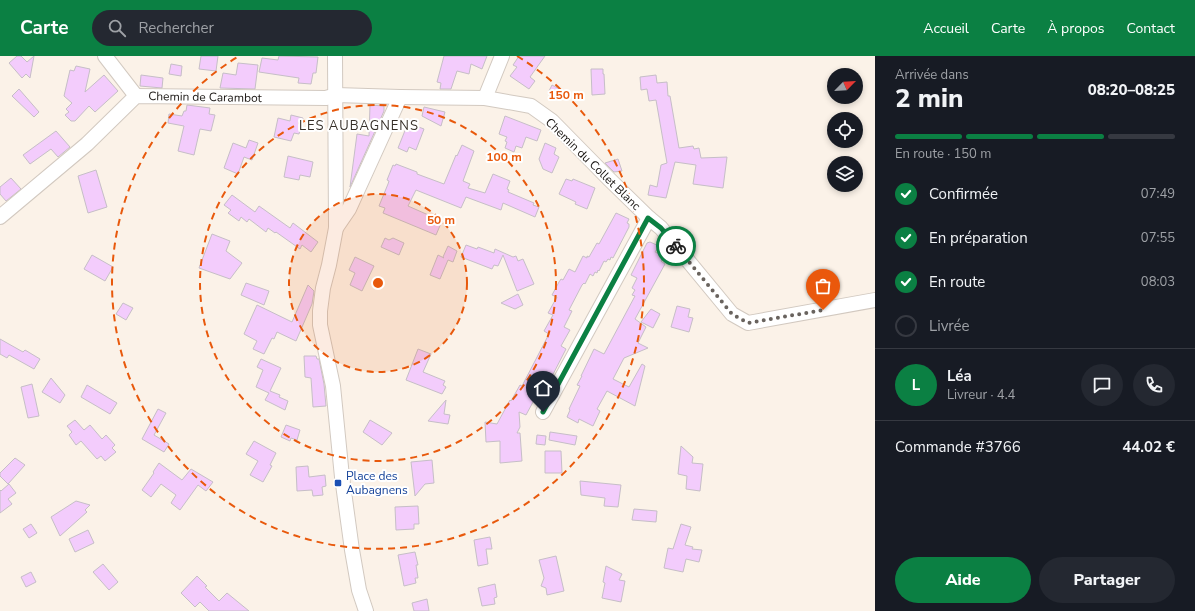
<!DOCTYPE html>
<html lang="fr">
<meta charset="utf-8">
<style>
body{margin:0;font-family:"Nunito Sans",sans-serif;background:#242831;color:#f1f3f6;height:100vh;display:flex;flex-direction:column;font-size:15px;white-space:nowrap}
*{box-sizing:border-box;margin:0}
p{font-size:13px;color:#9ea1a6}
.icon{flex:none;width:22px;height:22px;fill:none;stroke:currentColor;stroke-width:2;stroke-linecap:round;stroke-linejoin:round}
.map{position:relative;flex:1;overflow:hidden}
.side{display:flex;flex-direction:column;background:#171b24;width:320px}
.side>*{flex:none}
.needle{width:26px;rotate:66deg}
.buttons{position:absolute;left:827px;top:12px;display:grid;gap:8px}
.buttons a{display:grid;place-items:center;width:36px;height:36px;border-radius:50%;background:#171b24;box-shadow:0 2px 6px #0003;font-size:20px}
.pin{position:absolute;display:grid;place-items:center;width:34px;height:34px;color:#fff;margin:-41px -17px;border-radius:50% 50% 50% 0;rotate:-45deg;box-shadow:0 0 4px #0007}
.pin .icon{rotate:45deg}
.courier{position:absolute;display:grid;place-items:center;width:40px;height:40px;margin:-20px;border:3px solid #0b8043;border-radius:50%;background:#fff;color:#222;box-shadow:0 1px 5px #0007}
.head em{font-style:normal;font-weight:800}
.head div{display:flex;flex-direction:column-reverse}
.head{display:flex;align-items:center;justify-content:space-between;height:68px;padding:0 20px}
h1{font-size:26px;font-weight:800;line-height:30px}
.bar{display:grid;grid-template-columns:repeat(4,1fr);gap:6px 4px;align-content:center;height:48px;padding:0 20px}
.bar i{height:5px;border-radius:3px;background:#363941}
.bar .current{background:#0b8043}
.bar p{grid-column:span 4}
.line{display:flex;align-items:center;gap:10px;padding:0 20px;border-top:1px solid #363941}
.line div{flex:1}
.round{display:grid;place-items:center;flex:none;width:42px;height:42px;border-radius:21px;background:#242831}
ol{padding:0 20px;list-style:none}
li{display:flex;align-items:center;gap:12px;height:44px}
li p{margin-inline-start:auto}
li .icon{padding:4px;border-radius:50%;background:#0b8043;color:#fff;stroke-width:4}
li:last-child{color:#9ea1a6}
li i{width:22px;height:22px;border:2px solid #363941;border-radius:50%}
.action{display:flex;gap:8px;margin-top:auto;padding:8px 20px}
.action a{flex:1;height:46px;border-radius:24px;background:#0b8043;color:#fff;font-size:16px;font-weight:800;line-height:46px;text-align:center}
.action a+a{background:#242831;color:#f1f3f6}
header{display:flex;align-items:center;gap:24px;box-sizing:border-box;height:56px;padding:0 20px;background:#0b8043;color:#fff}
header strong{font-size:19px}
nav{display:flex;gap:22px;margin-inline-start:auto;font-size:14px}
.search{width:280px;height:36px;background:#242831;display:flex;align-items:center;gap:10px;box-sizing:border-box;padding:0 14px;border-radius:22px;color:#9ea1a6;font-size:15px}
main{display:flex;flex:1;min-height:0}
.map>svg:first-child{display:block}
</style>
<header>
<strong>Carte</strong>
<div class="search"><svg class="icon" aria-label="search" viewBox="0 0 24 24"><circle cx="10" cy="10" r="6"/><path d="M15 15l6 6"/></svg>Rechercher</div>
<nav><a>Accueil</a><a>Carte</a><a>À propos</a><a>Contact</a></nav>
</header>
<main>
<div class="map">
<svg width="875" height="555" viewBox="0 0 875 555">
<rect width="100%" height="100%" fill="#fbf2e8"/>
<g fill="#f3ccfc" stroke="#c6bec7">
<path d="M17,0H21L27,6L34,0L30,22L26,18L22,22L9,7Z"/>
<path d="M201,0H218L216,15L199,13Z"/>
<path d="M279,0L318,1L316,17H313L311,28L298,27L299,22L259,16L262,2L278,4Z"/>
<path d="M444,0H487L482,13L471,8L469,18L457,15L451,33H440L441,27L437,26Z"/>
<path d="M519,0H545L530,21L535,25L529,33L510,20L517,11L513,9Z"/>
<path d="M238,7L258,9L255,33L220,32L223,17L236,19Z"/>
<path d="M171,8L182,10L181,20L169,18Z"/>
<path d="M76,10L90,13L85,36L104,19L118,35L95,56L89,50L75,65H71L65,59L69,56L66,53L72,47L64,40L70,14L74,15Z"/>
<path d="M591,13H603V18H604L605,38L592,39Z"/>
<path d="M141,19L163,22L162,32L140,30Z"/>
<path d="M656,19L657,27L667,26L668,40H670L679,92L693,90L694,93L699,92L701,102L727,101L723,132L693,128L696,109L675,106L666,142L648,139L650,129L657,131L661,109L667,107L656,44L649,45L647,33L641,34L640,21Z"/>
<path d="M552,29L563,35L559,43L548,37Z"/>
<path d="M19,33L39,56L34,61L12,40Z"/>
<path d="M187,49L210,52L209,58L215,59L211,75L200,73L194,99L178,95L184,70L168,67L169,58L182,60L184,55H186Z"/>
<path d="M370,49L384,50V55L350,131L357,78L369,80Z"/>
<path d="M424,51L445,56L441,70L422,60Z"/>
<path d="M291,59L303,62L299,78L294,77L291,85L274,81L278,62L290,65Z"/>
<path d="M505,60L541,74L537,85L526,81L522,92L516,90L514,96L505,92L507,86L505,85L507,81L499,78Z"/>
<path d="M408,67L424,73L416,94L409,91L407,96L398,92Z"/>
<path d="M56,75L70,91L58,101L51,93L30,108L23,99Z"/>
<path d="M249,84L258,87L252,104L244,101L238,118L224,112L233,87L246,92Z"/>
<path d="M545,87L556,92L554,98L559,101L552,117L543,113L539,103Z"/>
<path d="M462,89L474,95L463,125L470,128L468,132L485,137L493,118L510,125L507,133L509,134L508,136L534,147L533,149L539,151L535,161L503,147L501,154L466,141L461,152L416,134L408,150L442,165L436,179L383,157L385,152L379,150L388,128L389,125L387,124L393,109L395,110L396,108L417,116V118L444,128L456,99L457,100Z"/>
<path d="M288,100L313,106L310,121L300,119L299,124L284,121Z"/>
<path d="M618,103L622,115L614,116L605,107Z"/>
<path d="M96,114L107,151L88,157L78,120Z"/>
<path d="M11,122L21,133L6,145L0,138V131Z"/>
<path d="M566,123L572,125L573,123L595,132L587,153L575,148L576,146L559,138Z"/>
<path d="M232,139L255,156L259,150L290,172L293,167L318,186L311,196L302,189L300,193L276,176L275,177L268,172L266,176L249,163L247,166L241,161L239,165L228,157L231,154L224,149Z"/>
<path d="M616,157L629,163L627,167L629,168V171L613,202L611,201L610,204L608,203L606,206L604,205L599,215L598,214L597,217L595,216L593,220L590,218L585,228L584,227L582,229L569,254L572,255L564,271L570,274L561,290L566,293L547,330L545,328L536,344L535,343L533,346L526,359L519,356L520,371L517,377H520L522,405L500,407V385L486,386L485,366L497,368L510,344L511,345L520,329L522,330L549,278L544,275L553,259L548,257L557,241L552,239L559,226L561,223L563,224L569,213L575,216L583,200L587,202V200L589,201L597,187L599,188Z"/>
<path d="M212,178L230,185L226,195L242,207L230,223L199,212Z"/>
<path d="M385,182L389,184L393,182L404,187L399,199L381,191Z"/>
<path d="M650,186L659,190L655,196L664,200L661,205L665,208L635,263L646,271L638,287L648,292L624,302L613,323L629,331L642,308L645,310L635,350L607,335L597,353L600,355L593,370L579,363L578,367L567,361L570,354L569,353L580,330L577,329L582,320H581L594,293L604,298L635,240L632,239L635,234L632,232L637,222L631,219L647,187Z"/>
<path d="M466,189L477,193L478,191L494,197L495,193L513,201L516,200L518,205L523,203L534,228L517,235L503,199L498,210L494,209L492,213L461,201Z"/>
<path d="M448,190L457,195L453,206L448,204L440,223L430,219L438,199L444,202L443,201Z"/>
<path d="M92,199L113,211L105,225L84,213Z"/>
<path d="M355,201L374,210L362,235L350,229L355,217L349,214Z"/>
<path d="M246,227L269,235L264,249L241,239Z"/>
<path d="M308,229L314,235L312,248L296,285L277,276L274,283L272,282L264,298L253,293L257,285L244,278L257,249L292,266Z"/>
<path d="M518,238L523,249L515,253L501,247Z"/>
<path d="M123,247L133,252L126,264L116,258Z"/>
<path d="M677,250L690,253L688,261L693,262L689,276L671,271Z"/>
<path d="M651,253L660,258L653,272L641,266Z"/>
<path d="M0,283L23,296L25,294L40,303L34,313L9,299L7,302L0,298Z"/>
<path d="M418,293L431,298L423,316L445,325L443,329L446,331L442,338L406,324Z"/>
<path d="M304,300H316L317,303H319L324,328L326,350L313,351L311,322L305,321Z"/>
<path d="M261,303L281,312L270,335L280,339L279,341L288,345L285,354L265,344L269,337L256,331L263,314L257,311Z"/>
<path d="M51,322L65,339L60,347L42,336Z"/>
<path d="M32,328L39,360L28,362L21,331Z"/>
<path d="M87,329L117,347L110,358L81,341Z"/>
<path d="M446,344L444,358L450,359L448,368L428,365Z"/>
<path d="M158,353L166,357L154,379L169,388L164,396L142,383Z"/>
<path d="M75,364L84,374L90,369L102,383L106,379L115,389L112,392L116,396L105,405L101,400L97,403L81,385L76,389L69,379L72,376L67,370Z"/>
<path d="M370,364L392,377L382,389L363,376Z"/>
<path d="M286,369L300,374L297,384L291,382L290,385L281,381Z"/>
<path d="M550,376L577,380L575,389L549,384Z"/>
<path d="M537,379L546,380L545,389L536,388Z"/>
<path d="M254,385L276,397L270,409L272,410L263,426L250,419L258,405L246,398Z"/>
<path d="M681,390L693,401L692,407L703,408L700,435L686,433L687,420L678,418Z"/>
<path d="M545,395H561L562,417H545Z"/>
<path d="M15,402L25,409L8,428L0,420V417Z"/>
<path d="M432,404L434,427L425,428L415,440L411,406Z"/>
<path d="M159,407L182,424L191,413L213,426L206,435L198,429L180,454L171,447L176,439L161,428L151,441L142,434L154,417L153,416Z"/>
<path d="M308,410L309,421L325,419L326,430L322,431L323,439L313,440L312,434L297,435L296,411Z"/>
<path d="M580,425L621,429L618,451L604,450L605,442L581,439Z"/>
<path d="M9,428L16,437L8,443L12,448L0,457V434L1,435Z"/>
<path d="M76,445L90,449L85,454L87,456L60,480L51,461Z"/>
<path d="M418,450L419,468H414V473L396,474L395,451Z"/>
<path d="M634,453L657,455L656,466L632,464Z"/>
<path d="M31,468L37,477L29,482L23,473Z"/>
<path d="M681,468L691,471L685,489L693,491L692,493L702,494L699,506L686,503L683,516L664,512L668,492L673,493Z"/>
<path d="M88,474L94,487L75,496L69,483Z"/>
<path d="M490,481L492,493H486L488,508L478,510L474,484Z"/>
<path d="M415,496L418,509H416L418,522H415L416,527L404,530L398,499Z"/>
<path d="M556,500L564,535L547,539L546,532L541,530L544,522L539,504Z"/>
<path d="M103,508L118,526L109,534L93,516Z"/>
<path d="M606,510L622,518L619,524L625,525L621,546L602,542L605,527L603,526Z"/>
<path d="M31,516L36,526L26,531L21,521Z"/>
<path d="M197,520L207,530L205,531L219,545L227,537L249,555H209L200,546L195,551L181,537Z"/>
<path d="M495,528L497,541L494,542L495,548L482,550L478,532Z"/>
<path d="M427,543L429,555H414L412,547Z"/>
</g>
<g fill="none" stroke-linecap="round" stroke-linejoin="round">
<defs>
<g id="minor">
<path d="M105,0L136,40"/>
<path d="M335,0L336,172L329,209L323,232L320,255V269L333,330L342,421L352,494L359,534L366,555"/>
<path d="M485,42L502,0"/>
<path d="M0,161L87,88L136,40L326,42L336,39L400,41L485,42L531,50L552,65L609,123L649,162L661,172L732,258L748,267L875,244"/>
<path d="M336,172L349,153L400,41"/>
<path d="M543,356L649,162"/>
</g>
</defs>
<use href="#minor" stroke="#d2c9c0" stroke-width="16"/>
<use href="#minor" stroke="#fff" stroke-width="14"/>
</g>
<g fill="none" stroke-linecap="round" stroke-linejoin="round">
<path stroke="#69635e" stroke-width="4" stroke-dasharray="0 7.2" d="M676,190L732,258L748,267L823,254"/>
<path stroke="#0b8043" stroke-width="5" d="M543,356L648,162L661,172L676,190"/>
</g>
<circle cx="378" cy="227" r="89" fill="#e8590c" fill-opacity=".12"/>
<g fill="none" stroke="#e8590c" stroke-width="2" stroke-dasharray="7 5">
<circle cx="378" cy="227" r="89"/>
<circle cx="378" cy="227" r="178"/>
<path d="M517 0A266 266 0 1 1 239 0"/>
</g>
<rect fill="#1a4fb4" stroke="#fff" stroke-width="1.5" x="334" y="423" width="8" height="8" rx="2"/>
<g text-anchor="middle" stroke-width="4" stroke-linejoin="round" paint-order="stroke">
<g font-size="12" fill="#1a1613" stroke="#fff">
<text transform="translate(205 41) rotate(1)" y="4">Chemin de Carambot</text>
<text transform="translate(593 108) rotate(44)" y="4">Chemin du Collet Blanc</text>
</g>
<g font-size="12" fill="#164399" stroke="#fff" text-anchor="start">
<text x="346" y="424">Place des<tspan x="346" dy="14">Aubagnens</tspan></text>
</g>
<g font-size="13" letter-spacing="1" fill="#352e27" stroke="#fff">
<text x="359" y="74">LES AUBAGNENS</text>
</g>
</g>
<circle cx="378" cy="227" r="6" fill="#e8590c" stroke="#fff" stroke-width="2"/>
<g font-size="12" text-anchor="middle" font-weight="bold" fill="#e8590c" stroke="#fff" stroke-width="4" stroke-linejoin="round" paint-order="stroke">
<text x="566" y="43">150 m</text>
<text x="504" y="105">100 m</text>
<text x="441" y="168">50 m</text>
</g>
</svg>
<div class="buttons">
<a><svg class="needle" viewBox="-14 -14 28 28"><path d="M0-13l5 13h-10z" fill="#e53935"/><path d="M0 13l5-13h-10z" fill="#9ea1a6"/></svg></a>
<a><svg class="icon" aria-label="locate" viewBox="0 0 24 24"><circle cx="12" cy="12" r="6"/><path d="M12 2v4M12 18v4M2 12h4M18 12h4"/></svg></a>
<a><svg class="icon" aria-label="layers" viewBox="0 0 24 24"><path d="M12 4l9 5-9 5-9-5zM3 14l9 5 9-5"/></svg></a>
</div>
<div class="pin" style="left:823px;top:254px;background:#ea580c"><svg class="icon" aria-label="bag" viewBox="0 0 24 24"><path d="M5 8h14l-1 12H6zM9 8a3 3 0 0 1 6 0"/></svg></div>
<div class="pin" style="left:543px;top:356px;background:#1f2937"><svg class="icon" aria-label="home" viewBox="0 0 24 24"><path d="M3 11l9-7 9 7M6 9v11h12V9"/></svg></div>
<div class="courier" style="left:676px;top:190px"><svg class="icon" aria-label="bike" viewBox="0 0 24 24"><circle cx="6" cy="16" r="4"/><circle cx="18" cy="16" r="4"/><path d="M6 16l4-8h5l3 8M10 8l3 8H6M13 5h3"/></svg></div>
</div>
<section class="side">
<div class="head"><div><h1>2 min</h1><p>Arrivée dans</p></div><em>08:20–08:25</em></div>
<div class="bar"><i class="current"></i><i class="current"></i><i class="current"></i><i></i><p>En route · 150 m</p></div>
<ol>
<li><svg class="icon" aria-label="check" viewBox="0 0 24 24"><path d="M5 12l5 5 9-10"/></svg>Confirmée<p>07:49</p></li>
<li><svg class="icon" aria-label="check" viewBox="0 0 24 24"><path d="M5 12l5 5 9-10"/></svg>En préparation<p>07:55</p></li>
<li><svg class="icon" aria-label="check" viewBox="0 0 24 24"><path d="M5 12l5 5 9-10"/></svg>En route<p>08:03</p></li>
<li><i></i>Livrée</li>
</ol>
<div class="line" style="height:72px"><b class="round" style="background:#0b8043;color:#fff">L</b><div><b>Léa</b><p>Livreur · 4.4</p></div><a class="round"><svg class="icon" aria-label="chat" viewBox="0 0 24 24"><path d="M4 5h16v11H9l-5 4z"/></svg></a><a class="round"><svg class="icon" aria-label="phone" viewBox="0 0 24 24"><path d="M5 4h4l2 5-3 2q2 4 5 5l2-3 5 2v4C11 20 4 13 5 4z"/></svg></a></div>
<div class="line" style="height:52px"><div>Commande #3766</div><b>44.02 €</b></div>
<div class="action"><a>Aide</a><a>Partager</a></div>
</section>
</main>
